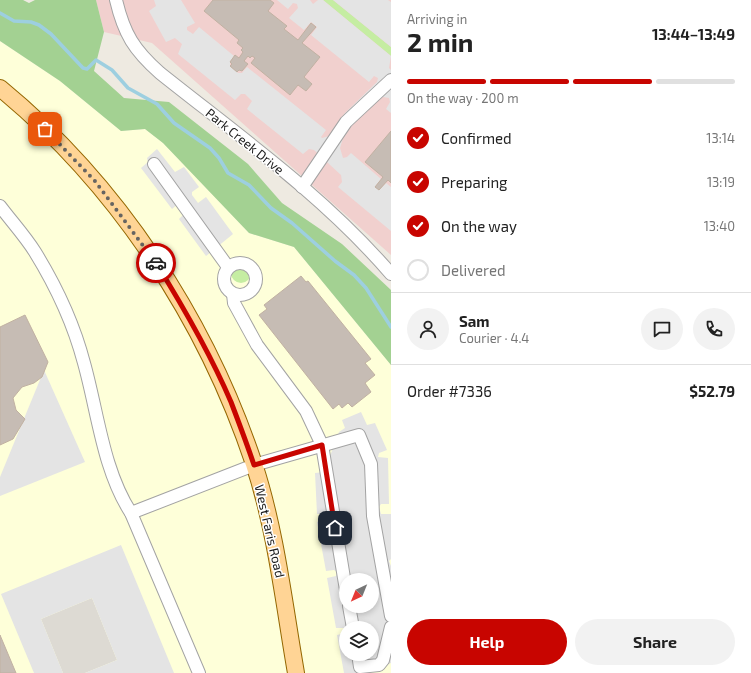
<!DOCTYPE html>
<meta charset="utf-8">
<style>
body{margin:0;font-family:"Exo 2",sans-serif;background:#f2f2f2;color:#222;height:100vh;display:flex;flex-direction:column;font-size:15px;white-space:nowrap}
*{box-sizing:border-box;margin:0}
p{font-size:13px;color:#767676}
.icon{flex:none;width:22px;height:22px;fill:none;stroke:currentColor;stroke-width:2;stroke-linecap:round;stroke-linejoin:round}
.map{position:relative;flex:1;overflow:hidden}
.details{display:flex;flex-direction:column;background:#fff;width:360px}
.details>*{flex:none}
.needle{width:26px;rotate:223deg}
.buttons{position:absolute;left:339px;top:573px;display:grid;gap:8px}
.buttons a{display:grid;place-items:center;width:40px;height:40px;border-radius:50%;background:#fff;box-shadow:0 2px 6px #0003;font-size:20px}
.pin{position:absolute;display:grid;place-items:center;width:34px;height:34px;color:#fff;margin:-17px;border-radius:8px;box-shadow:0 2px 6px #0006}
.courier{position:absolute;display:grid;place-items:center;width:40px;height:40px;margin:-20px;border:3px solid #c80500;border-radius:50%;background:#fff;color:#222;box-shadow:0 1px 5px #0007}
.headline em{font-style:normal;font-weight:700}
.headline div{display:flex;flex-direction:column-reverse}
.headline{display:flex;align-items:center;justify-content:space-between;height:68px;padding:0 16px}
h1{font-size:26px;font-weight:700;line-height:30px}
.bar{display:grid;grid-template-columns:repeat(4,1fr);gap:6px 4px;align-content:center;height:48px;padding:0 16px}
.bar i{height:5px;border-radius:3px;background:#e0e0e0}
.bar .on{background:#c80500}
.bar p{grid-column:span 4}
.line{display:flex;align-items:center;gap:10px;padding:0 16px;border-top:1px solid #e0e0e0}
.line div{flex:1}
.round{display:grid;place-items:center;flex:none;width:42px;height:42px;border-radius:21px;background:#f2f2f2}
ol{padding:0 16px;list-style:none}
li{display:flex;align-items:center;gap:12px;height:44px}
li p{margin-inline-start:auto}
li .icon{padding:4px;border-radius:50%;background:#c80500;color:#fff;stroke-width:4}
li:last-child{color:#767676}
li i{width:22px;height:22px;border:2px solid #e0e0e0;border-radius:50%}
.button{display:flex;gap:8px;margin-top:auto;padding:8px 16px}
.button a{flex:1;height:46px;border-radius:24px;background:#c80500;color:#fff;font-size:16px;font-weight:700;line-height:46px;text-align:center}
.button a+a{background:#f2f2f2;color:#222}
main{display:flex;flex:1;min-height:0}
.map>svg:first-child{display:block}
</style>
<main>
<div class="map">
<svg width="391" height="673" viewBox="0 0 391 673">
<rect width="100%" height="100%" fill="#eeeae1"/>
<path fill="#f1d0ce" d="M96,0H391V255L152,43L104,32Z"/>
<path fill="#feffd9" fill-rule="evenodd" d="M0,41L60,81L121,131L145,129L163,143L249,233L294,247L391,365V673H0ZM346,580H372V606H346ZM346,628H372V654H346Z"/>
<path fill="#dddad3" d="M92,598L117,660L85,673H63L41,619Z"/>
<g fill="#c5eda2">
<path d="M323,0H333L391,47V56Z"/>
<circle cx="241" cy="273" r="10"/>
</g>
<path fill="#a3d192" d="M0,0H23L29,3L35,0H96L104,32L94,71L124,98L169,102L248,164L282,203L342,244L391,290V365L294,247L249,233L163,143L145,129L121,131L60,81L0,41Z"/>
<g fill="#e4e4e4" fill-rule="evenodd">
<path d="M154,0H181L195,23L187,27V30L193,34L199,27L234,56L230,62V66L238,73H242L247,67L326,130L321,137L322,138L329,136L345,113L377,82L378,78L374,76L369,82L311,35L317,27L311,22L304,30L289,18L298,8L297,4L293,3L288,9L277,0H310L313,4L318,0H323L391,56L389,68L391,70V113L386,109L390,102L389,98L383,97L378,99L354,122L343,138L340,148L343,158L347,157L351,153L381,179L375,187L379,190L386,183L391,187V231L338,187L342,182L341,175L314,150L309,149L303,154L247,109L252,101L245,94H241L235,100L178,54L182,44L175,38L166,42L149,11L156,6Z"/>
<path d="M333,0H388L391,2V47Z"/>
<path d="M157,149L175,172L184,167L199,187L192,192V195L198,203L206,197L233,234L206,256L179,219L185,213L179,203L172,209L141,168L148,162L147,158Z"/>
<path d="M44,370L85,462L0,496V477Z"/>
<path d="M361,412L367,425L375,423L387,450L379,453L378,457L388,458L389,504H381L379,507L381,514H391V559L389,561L391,566V663L368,671V673H344L337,635L346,633V654H372V628H336L327,578L336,576L337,572L334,570L326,571L317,522L327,518L325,514H317L315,473L324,472L339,432L345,428L342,420ZM346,580H372V606H346Z"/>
<path d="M121,545L174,673H85L117,660L92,598L41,619L63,673H34L1,594Z"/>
</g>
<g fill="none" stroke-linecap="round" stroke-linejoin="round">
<path stroke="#9dcfe0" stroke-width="3.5" d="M0,13L14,21L31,22L39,25L51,34L83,68L87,69L96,60L112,70L128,88L157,104L174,123L210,148L219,158L228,173L249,185L271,208L292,223L335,261L354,275L366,288L391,327"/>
</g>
<g fill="#c6bcb4" stroke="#c1b1a2">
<path d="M213,0H270L274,3L268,11L287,26L284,29L298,40L311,23L316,27L302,43L320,57L304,77L312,84L306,91L298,85L290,95L251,63L255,58L252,56L250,58L248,56L244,61L248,64L242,71L239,70L237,72L230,66L232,64L230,62L235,55L239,58L243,52L241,50L243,48L237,43L239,40L204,11Z"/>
<path d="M391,131V183L388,180L379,190L375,187L383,177L365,162Z"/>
<path d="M301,276L306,282L308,281L371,359L365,363L375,375L365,383L371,392L352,407L348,403L342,408L339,404L333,409L259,315L267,309L264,305Z"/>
<path d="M25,315L48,362L42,377L34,383L22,387L13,398L16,410L25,419L13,439L0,445V327Z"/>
<path d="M0,635L16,673H0Z"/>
</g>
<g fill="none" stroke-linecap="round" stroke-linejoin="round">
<defs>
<g id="minor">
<path d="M116,0C124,34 134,50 160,73C239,136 324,196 391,274"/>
<path d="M154,164L228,267"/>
<path d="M302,187L346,122L391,80"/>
<path d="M0,206C12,222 25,236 35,252C56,286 74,325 84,363C98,413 103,470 131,513L199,673"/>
<circle cx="240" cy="279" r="16"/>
<path d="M233,294L234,303L257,345L306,411L322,445L346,590"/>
<path d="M131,513L254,465L359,435L371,464L373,516L391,616"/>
<path d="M349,606L353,628"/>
<path d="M358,654L360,667L379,665L383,660L391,627"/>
</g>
<path id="major" d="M0,88C118,185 206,320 254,464C276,531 284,604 296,673"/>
</defs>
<use href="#minor" stroke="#a3a3a3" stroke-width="14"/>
<use href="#major" stroke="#946700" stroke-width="18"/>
<use href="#minor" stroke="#fff" stroke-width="12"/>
<use href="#major" stroke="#ffd495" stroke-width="16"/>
</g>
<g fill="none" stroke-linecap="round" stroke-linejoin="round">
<path stroke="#666461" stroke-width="4" stroke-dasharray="0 7.2" d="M45,129L95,181L156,263"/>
<path stroke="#c80500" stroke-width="5" d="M156,263C184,308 210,353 231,402C239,423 247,444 254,465L322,445L335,528"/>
</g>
<g text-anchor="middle" stroke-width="3" stroke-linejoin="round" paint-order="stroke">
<g font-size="13" fill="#1c1c1c" stroke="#fff">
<text transform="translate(245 141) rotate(39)" y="5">Park Creek Drive</text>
<text transform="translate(270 531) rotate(77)" y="5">West Faris Road</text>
</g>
</g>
</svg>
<div class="buttons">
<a><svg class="needle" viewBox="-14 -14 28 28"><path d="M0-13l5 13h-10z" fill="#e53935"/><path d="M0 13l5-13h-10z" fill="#767676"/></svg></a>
<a><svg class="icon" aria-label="layers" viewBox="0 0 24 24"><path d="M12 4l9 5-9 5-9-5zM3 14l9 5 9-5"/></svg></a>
</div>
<div class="pin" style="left:45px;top:129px;background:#ea580c"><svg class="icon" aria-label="bag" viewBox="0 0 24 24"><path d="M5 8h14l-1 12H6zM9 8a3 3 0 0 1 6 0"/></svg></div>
<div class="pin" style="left:335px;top:528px;background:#1f2937"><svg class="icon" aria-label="home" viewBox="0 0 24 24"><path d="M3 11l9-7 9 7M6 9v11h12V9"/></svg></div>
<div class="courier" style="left:156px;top:263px"><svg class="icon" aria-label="car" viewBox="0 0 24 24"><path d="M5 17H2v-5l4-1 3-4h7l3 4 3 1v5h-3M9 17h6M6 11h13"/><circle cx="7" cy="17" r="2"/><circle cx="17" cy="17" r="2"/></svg></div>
</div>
<section class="details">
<div class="headline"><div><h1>2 min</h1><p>Arriving in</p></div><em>13:44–13:49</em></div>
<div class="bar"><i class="on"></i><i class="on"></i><i class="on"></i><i></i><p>On the way · 200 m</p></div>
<ol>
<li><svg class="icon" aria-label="check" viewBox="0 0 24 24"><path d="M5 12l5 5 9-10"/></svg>Confirmed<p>13:14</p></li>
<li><svg class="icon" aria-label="check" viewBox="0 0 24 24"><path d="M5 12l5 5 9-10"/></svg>Preparing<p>13:19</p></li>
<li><svg class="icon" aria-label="check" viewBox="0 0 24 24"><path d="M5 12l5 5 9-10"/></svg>On the way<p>13:40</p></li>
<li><i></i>Delivered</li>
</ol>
<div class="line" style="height:72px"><a class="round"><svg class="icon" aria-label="person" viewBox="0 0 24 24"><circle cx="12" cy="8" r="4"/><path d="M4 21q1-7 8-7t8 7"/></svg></a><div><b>Sam</b><p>Courier · 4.4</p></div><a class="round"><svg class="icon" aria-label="chat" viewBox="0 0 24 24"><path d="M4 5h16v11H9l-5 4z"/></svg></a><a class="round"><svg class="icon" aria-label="phone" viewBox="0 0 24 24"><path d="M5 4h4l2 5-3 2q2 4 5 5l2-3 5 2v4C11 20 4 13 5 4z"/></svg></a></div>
<div class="line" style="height:52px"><div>Order #7336</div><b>$52.79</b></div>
<div class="button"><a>Help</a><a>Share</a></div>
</section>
</main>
